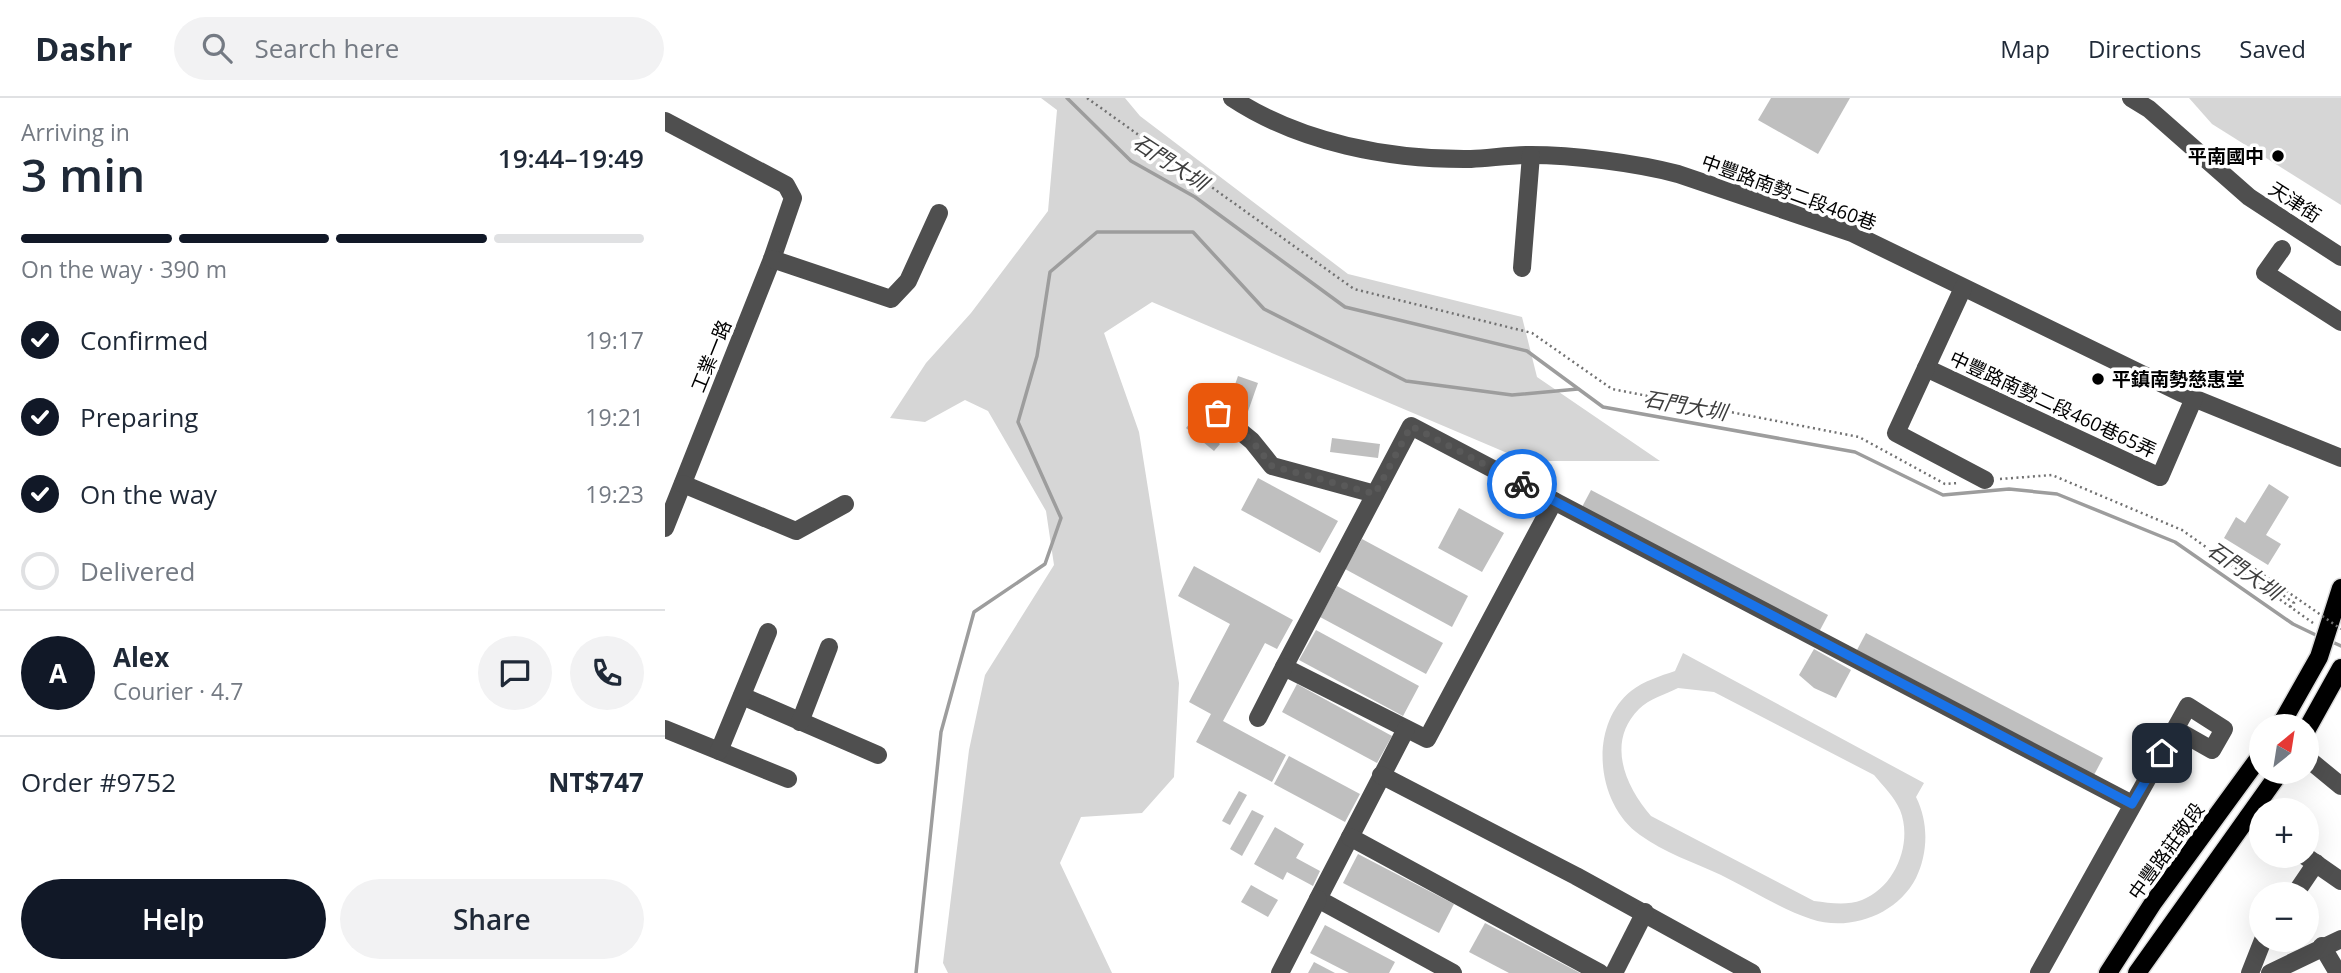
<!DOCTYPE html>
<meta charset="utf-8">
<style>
body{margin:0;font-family:"Open Sans","Noto Sans TC",sans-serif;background:#f2f2f3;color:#1f2937;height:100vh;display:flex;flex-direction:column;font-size:26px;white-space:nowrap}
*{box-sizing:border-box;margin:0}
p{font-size:23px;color:#747a83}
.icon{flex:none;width:38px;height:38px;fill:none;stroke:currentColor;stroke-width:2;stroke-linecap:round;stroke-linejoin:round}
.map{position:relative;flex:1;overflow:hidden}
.side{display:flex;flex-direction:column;background:#fff;width:665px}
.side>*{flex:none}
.needle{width:46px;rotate:30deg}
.fabs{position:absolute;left:1584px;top:616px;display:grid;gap:14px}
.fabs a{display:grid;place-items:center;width:70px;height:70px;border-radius:50%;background:#fff;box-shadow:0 7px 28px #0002;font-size:35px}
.pin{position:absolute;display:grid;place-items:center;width:60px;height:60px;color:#fff;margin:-30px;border-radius:14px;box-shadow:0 4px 10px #0006}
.courier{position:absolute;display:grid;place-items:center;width:70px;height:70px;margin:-35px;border:5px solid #1a73e8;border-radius:50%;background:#fff;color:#222;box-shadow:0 2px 9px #0007}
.overview em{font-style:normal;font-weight:600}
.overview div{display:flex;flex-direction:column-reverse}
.overview{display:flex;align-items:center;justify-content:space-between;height:119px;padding:0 21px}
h1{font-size:46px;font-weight:600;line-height:52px}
.bar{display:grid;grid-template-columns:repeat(4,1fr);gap:10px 7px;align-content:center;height:84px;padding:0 21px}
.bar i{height:9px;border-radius:5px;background:#e0e1e3}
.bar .on{background:#111827}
.bar p{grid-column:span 4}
.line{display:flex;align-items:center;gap:18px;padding:0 21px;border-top:2px solid #e0e1e3}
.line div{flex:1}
.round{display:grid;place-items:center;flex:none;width:74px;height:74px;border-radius:37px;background:#f2f2f3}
ol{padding:0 21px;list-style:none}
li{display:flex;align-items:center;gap:21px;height:77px}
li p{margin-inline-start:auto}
li .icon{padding:7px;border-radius:50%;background:#111827;color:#fff;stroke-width:4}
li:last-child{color:#747a83}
li i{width:38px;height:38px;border:4px solid #e0e1e3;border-radius:50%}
.button{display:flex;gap:14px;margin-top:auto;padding:14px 21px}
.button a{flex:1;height:80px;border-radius:42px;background:#111827;color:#fff;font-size:28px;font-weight:600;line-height:80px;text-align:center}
.button a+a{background:#f2f2f3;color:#1f2937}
header{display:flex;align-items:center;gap:42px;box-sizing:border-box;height:98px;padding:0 35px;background:#fff;border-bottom:2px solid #e0e1e3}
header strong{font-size:33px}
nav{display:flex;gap:38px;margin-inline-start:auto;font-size:24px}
.search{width:490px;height:63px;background:#f2f2f3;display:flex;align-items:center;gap:18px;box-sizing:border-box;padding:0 24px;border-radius:38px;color:#747a83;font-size:26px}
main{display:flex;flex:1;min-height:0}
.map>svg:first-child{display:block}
</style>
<header>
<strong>Dashr</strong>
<div class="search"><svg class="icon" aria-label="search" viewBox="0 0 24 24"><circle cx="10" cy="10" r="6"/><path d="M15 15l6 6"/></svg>Search here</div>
<nav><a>Map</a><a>Directions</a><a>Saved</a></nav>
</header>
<main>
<section class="side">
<div class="overview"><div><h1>3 min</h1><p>Arriving in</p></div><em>19:44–19:49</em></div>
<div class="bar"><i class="on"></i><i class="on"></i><i class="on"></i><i></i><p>On the way · 390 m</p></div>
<ol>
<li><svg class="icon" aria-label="check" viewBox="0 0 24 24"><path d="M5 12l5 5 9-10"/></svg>Confirmed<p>19:17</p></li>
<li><svg class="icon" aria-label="check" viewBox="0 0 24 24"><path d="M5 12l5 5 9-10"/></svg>Preparing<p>19:21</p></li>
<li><svg class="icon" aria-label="check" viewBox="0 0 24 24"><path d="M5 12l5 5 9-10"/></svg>On the way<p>19:23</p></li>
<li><i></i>Delivered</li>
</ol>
<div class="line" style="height:126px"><b class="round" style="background:#111827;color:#fff">A</b><div><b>Alex</b><p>Courier · 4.7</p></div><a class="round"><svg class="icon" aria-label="chat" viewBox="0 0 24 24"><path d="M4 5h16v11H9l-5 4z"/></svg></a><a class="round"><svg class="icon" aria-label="phone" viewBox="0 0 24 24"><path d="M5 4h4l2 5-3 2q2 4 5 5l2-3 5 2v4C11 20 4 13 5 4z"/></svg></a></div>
<div class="line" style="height:91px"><div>Order #9752</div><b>NT$747</b></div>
<div class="button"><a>Help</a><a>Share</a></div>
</section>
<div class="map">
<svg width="1676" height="875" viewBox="0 0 1676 875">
<rect width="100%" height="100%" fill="#fff"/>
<g fill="#d6d6d6" fill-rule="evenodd">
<path d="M376,0H460L475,18L683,176L857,219L872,279L995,363H861L487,204L439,235L474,334L514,585L509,679L477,715L416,719L395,765L447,875H283L278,865L304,652L320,577L389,467L381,413L323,313L300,302L260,324L225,320L261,265L306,215L383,113L392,12Z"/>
<path d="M1524,0H1676V107L1547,26Z"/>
<path d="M1018,555L1259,685L1251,699C1264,725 1263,755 1251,780C1232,817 1184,834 1146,821C1115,811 1085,791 1056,777C1030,765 998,754 975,737C931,706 923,628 966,593C979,583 995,578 1010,573ZM1013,590L1049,594L1209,677C1218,688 1229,698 1235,712C1248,744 1231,789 1197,802C1181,808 1165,805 1149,803L986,718C960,688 941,644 974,611C984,601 1001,596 1013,590Z"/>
</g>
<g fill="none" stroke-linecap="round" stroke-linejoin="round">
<g stroke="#9d9d9d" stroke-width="3.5">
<path d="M402,0L466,63L530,99L680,209L862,253L938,309L1190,354L1278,397L1344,391L1392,396L1510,444L1628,526L1655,539"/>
<path d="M1665,543L1676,548"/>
<path d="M251,875L276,634L309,514L380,466L396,420L353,324L372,258L385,174L432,134H528L599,211L741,283L847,297L913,291"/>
</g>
</g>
<g fill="#bfbfbf">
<path d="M1106,0H1185L1153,56L1093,22Z"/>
<path d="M573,278L593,285L580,322L560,315Z"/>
<path d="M527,323L555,346L549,353L521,330Z"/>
<path d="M667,340L715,346L713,360L665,354Z"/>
<path d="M593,380L673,423L655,455L576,412Z"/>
<path d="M1604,386L1624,399L1601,437L1616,446L1603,467L1559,440L1571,419L1580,425Z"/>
<path d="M926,392L1163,517L1154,534L917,409Z"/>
<path d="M794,410L839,435L817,474L773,450Z"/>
<path d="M697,441L803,498L787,529L680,471Z"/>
<path d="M529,468L628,522L612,551L600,545L558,623L621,657L607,684L531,644L546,616L524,604L565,526L513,498Z"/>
<path d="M672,488L778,545L761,576L655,519Z"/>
<path d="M651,532L754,588L738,618L634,562Z"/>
<path d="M1201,535L1438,660L1429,677L1192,552Z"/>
<path d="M1149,551L1186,572L1171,600L1149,590L1134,577Z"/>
<path d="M632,586L727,638L712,665L617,614Z"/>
<path d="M624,658L695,696L680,724L609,686Z"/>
<path d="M574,693L582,697L565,727L557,723Z"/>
<path d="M587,712L599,718L577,758L565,751Z"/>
<path d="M610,729L639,746L631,760L655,773L648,788L622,774L618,782L589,766Z"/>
<path d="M693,756L789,806L774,835L678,785Z"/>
<path d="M586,787L613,802L603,819L576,804Z"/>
<path d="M820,825L915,875H844L804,854Z"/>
<path d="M660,827L730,864L724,875H684L645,855Z"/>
<path d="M649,864L670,875H643Z"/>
</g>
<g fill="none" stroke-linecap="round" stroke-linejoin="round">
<defs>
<g id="major">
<path d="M1615,628L1654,559L1676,490"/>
<path d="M1642,631L1676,570"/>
<path d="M1443,875L1488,805L1596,657"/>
<path d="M1472,875L1615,674"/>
</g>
</defs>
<use href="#major" stroke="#dbdbdb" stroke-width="21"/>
<g stroke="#717171" stroke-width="2.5" stroke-dasharray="2 3.5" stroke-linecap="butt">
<path d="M422,0L689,191L867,235L947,291L1194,339L1280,386L1294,385"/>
<path d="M1335,381L1387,377L1517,432L1648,525"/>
</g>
<g stroke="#4f4f4f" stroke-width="18">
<path d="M567,0C635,45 725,62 806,61C826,60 845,57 865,57C908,57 972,65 1013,76L1187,135L1516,295L1676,360"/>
<path d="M1466,0L1484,11L1584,99L1676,159"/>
<path d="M0,23L121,87L128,100L107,161L0,430"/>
<path d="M1617,151L1600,175L1676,224"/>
<path d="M107,161L226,201L243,183L274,115"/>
<path d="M857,170L866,57"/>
<path d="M1298,190L1261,270L1495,379L1529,300"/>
<path d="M1261,270L1231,335L1320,382"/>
<path d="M536,301L587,343L607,368L710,396"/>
<path d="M746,328L889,403L762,641L619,569Z"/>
<path d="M18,386L131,433L180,406"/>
<path d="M889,403L1467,706"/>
<path d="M77,598L213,657"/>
<path d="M593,620L619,569"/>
<path d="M135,624L164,549"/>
<path d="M0,631L123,681"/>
<path d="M741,631L653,801L788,875"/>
<path d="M54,653L103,534"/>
<path d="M1642,660L1676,688"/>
<path d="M716,677L911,778L1087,875"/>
<path d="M1583,719L1596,728"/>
<path d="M685,739L935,875"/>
<path d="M1640,758L1676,783"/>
<path d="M1630,796L1651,765"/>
<path d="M1657,848L1673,875"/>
<path d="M615,875L653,801"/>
<path d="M949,875L980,814"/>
<path d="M1374,875L1523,608L1559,631L1547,652L1510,631"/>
<path d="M1585,875L1598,842"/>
<path d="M1605,875L1676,841"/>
</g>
<use href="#major" stroke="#000" stroke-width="18"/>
<path stroke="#717171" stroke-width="2.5" stroke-dasharray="2 3.5" stroke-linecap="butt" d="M1625,509L1629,505L1574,466L1577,462L1676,531"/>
</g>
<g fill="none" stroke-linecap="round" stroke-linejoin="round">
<path stroke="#595959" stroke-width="7" stroke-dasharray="0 12.6" d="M553,315L587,343L607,368L710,396L746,328L857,386"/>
<path stroke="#1a73e8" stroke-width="9" d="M857,386L1467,706L1497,655"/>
</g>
<g fill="#000" stroke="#fff" stroke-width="2.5">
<circle cx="1613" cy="58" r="7"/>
<circle cx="1433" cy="281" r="7"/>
</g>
<g text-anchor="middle" stroke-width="7" stroke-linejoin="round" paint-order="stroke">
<g font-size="19" font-weight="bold" fill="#000" stroke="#fff" text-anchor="end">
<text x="1599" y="65">平南國中</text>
<text x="1447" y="288" text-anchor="start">平鎮南勢慈惠堂</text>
</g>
<g font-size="19" fill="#000" stroke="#fff">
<text transform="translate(1124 94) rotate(20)" y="7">中豐路南勢二段460巷</text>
<text transform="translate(1630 104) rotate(33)" y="7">天津街</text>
<text transform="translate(46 258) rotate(-68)" y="7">工業一路</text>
<text transform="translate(1388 306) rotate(25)" y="7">中豐路南勢二段460巷65弄</text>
<text transform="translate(1501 753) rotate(-54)" y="7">中豐路莊敬段</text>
</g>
<g font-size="21" font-style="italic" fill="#3e3e3e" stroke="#fff">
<text transform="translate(505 65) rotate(33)" y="7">石門大圳</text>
<text transform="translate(1020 308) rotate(10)" y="7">石門大圳</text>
<text transform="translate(1579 473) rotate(35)" y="7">石門大圳</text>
</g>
</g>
</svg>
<div class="fabs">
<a><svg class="needle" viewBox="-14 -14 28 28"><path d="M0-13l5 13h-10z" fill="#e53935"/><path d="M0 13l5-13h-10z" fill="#747a83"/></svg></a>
<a>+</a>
<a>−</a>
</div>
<div class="pin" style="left:553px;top:315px;background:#ea580c"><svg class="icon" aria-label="bag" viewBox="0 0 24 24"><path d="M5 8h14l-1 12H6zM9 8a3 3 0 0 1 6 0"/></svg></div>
<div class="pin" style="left:1497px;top:655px;background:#1f2937"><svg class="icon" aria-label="home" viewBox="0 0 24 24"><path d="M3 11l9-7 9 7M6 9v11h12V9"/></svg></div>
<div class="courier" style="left:857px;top:386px"><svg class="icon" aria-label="bike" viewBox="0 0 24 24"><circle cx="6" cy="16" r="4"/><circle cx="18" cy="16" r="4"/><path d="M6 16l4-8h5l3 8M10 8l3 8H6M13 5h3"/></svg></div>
</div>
</main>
